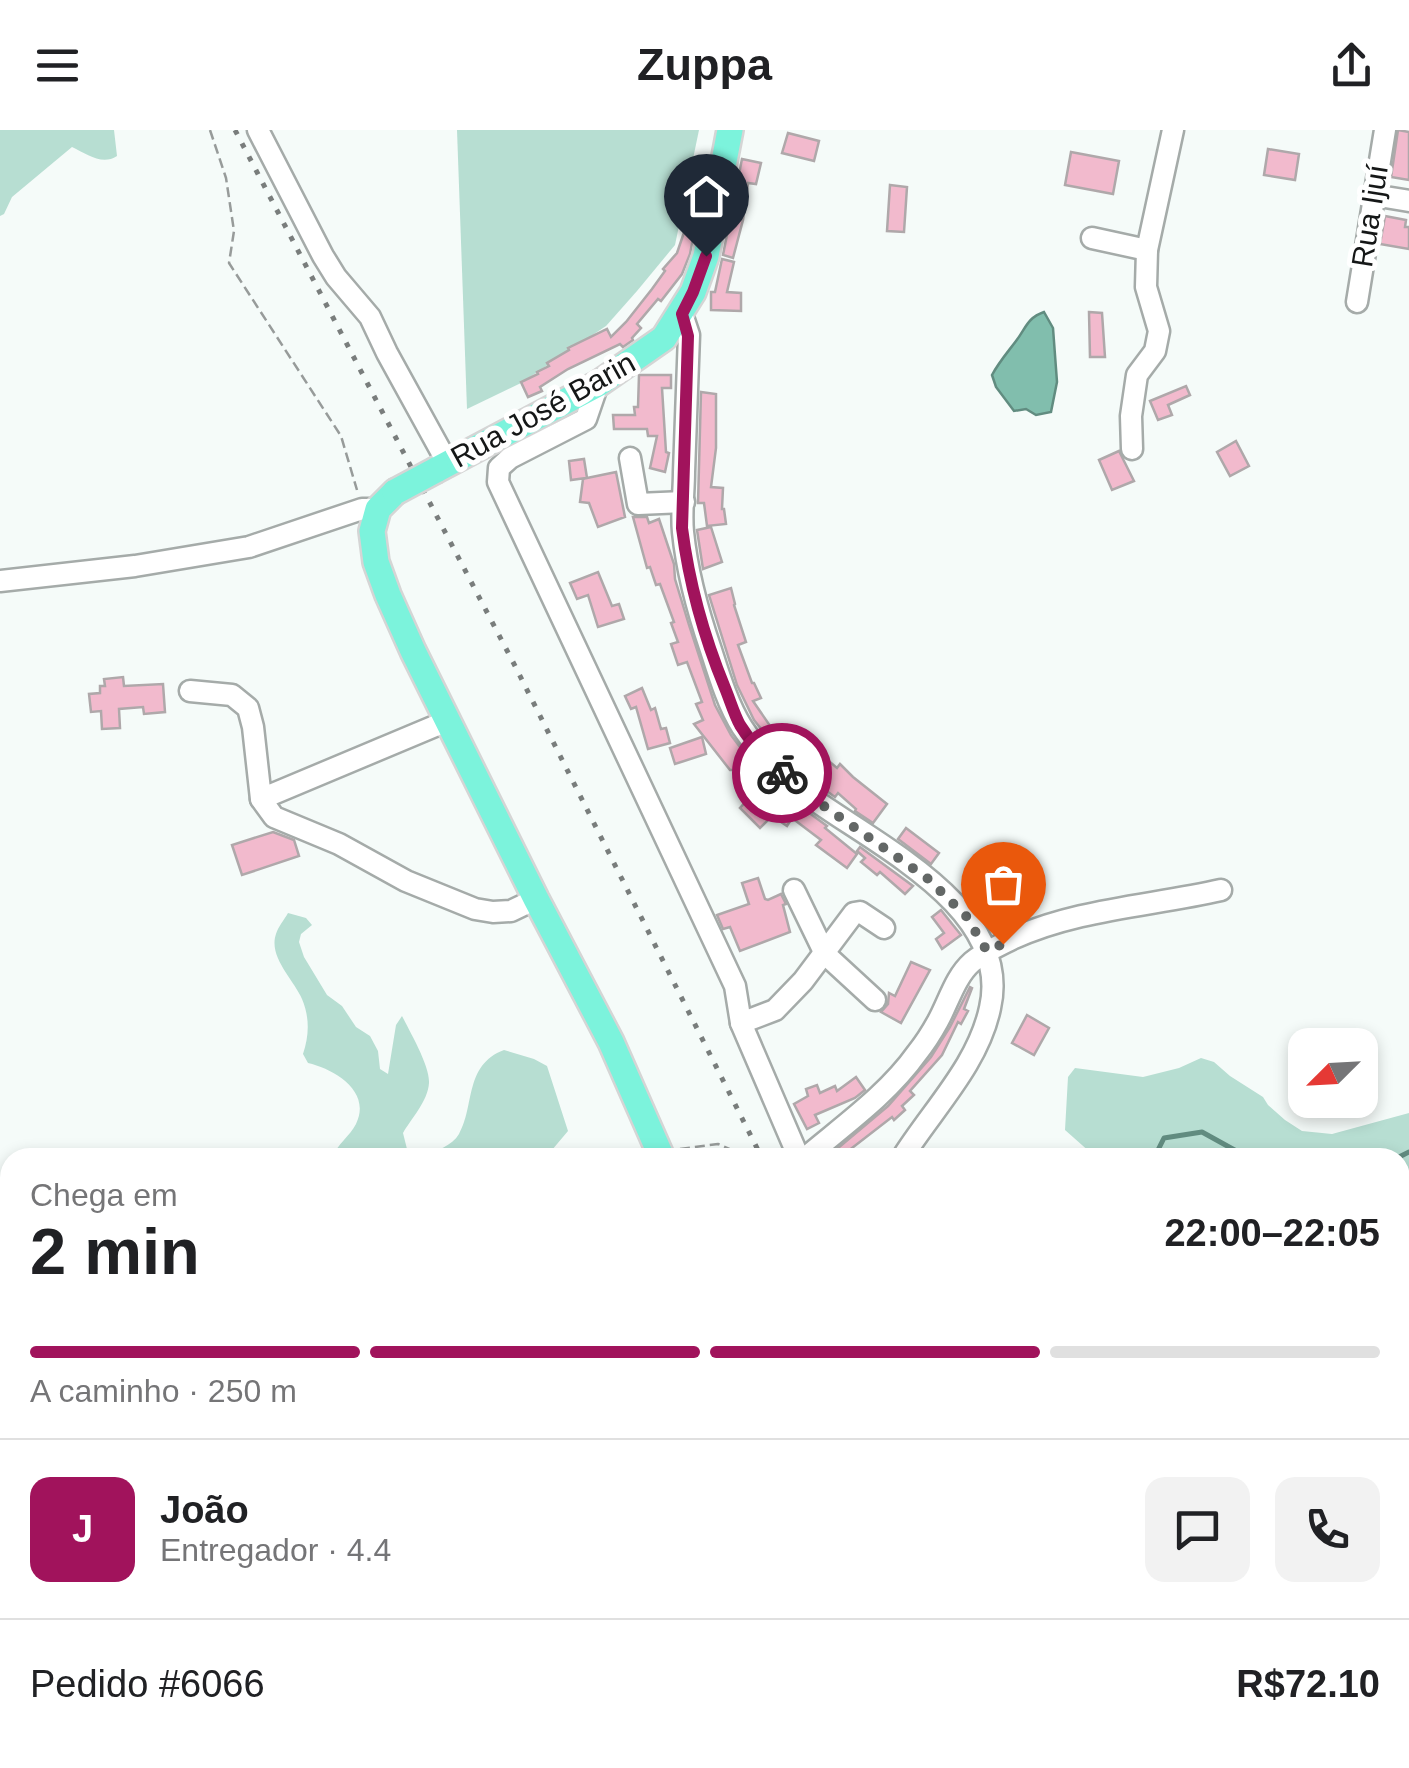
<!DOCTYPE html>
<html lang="pt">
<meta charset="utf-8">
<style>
body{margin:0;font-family:Arial,sans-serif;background:#f2f2f2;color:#202124;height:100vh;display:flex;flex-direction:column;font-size:38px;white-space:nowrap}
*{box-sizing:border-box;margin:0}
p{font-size:32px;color:#757577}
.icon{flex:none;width:55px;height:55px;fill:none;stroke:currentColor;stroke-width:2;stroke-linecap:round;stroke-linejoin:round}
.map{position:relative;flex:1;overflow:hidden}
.details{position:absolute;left:0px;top:1018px;width:1410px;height:622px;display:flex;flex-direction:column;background:#fff;border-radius:30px 30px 0 0;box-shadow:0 5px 15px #0003}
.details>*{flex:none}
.needle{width:65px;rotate:246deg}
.tools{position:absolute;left:1288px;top:898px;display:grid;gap:20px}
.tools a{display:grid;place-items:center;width:90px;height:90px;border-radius:20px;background:#fff;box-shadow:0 5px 15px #0003;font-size:50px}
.pin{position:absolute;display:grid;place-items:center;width:85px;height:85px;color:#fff;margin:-102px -42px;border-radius:50% 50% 50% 0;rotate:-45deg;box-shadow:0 0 10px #0007}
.pin .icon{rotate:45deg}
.courier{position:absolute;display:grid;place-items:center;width:100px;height:100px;margin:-50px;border:8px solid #a1135c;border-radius:50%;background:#fff;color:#222;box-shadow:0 2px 12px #0007}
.summary em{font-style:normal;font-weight:800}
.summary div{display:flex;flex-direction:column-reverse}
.summary{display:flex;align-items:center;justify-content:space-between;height:170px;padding:0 30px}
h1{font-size:65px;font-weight:800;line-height:75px}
.bar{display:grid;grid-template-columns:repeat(4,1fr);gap:15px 10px;align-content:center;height:120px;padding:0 30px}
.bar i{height:12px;border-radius:8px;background:#e0e0e0}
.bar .current{background:#a1135c}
.bar p{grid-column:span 4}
.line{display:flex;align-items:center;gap:25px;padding:0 30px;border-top:2px solid #e0e0e0}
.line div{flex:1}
.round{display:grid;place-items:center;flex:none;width:105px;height:105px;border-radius:20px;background:#f2f2f2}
header{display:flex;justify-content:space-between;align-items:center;height:130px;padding:0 30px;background:#fff;font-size:45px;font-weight:800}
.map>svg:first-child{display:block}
</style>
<header><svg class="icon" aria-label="menu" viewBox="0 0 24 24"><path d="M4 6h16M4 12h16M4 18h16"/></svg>Zuppa<svg class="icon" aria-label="share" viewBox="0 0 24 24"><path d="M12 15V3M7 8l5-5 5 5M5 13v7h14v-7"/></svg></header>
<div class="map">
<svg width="1409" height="1638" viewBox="0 0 1409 1638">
<rect width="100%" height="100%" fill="#f5fbf9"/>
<g fill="#b7ded2">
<path d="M0,0H114L117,26C102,36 87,24 72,17L12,67L4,84L0,86Z"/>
<path d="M457,0H699L675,115L637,161L606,196L521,253L467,279Z"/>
<path d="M288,783L306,788L312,795L301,804L299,812L304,827L327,865L342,876L356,897L370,906L378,921L380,939L388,944L396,895L402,886C410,902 430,936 429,953C428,971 411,989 403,1003L409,1027H333C337,1014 350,1006 356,994C372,961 334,939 308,933L303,924C309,906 310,888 302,869C294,850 268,827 276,804C278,797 284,790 288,783Z"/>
<path d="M504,920L534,929L547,936L568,1001L552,1020L542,1027H425C436,1020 452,1016 459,1004C475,976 464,935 504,920Z"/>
<path d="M1201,928L1214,932L1230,946L1263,967L1268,975L1285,990L1302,1001L1332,1004L1409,983V1101L1400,1102V1028L1109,1027L1106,1019L1091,1023L1065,1000L1068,947L1075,938L1143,947L1179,938Z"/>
<path d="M0,1187L10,1191V1318L0,1322Z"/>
</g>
<path fill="#81bead" stroke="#618c80" stroke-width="2.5" d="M1044,182L1053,198L1057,252L1051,282L1036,285L1026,279L1014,281L996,257L992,245C999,232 1007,223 1016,211C1026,198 1027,188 1044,182Z"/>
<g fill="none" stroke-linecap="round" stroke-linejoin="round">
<g stroke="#618c80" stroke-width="5">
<path d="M1154,1028L1164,1008L1202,1002L1249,1028"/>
<path d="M1397,1028L1409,1022"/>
<path d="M0,1283L10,1280"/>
<path d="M1074,1630L1076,1633L1078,1630"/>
<path d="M533,1638L547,1630"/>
</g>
</g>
<g fill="#f2bacd" stroke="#afa8aa" stroke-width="2.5">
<path d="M1398,0L1409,2V50L1391,47Z"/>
<path d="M788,3L819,11L814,31L782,23Z"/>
<path d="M1268,19L1299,24L1295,50L1264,45Z"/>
<path d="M1071,22L1119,31L1113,64L1065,55Z"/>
<path d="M742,29L761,33L756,54L748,53L743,90L733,128L723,125Z"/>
<path d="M890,55L907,57L904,102L887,101Z"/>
<path d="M695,70L700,72L690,124L682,144L661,171L658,169L637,194L641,198L632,208L633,210L623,217L620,214L568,239L540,257L542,261L528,267L521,252L538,244L537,242L549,236L547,233L569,220L568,218L607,199L611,207L626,192L652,159L665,141L663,139L677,123Z"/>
<path d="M1385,86L1406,90L1405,97H1409V119L1380,114Z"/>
<path d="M722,129L734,132L727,162L741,163V181L711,180V162H715Z"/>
<path d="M1089,182L1102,183L1105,227H1090Z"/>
<path d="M639,245H671V258H662L666,322L669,323L665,342L650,338L657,306H648L647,299H614L613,285H635L634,277H638Z"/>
<path d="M1186,256L1190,265L1168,275L1172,285L1158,290L1150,271Z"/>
<path d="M701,262L716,264V318L711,357L723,358L722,379H724L726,394L707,396L704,373H698Z"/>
<path d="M1236,311L1249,336L1230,346L1217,322Z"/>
<path d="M1119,321L1134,351L1112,360L1099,330Z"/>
<path d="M584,329L587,348L616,342L625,387L598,397L589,373L580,372L583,349L586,348L571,350L569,331Z"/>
<path d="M633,387H647L649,393L659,389L674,434L675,449L689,495L715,575L731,605L749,629L746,631L761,647L751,656L735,640H730L694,594L703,590L696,574L702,572L687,532L678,535L671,514L678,512L671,493L674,492L660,454L656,455L650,437L647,438Z"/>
<path d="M711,397L722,432L703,439L697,400Z"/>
<path d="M598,442L612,476L619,474L624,489L598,497L588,465L577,469L570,453Z"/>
<path d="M731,458L735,474L734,475L746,512L738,515L752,553H754L761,568L753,571L777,606L782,601L796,615L805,604L820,617L817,621L837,638L840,634L853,647L887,674L873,693L855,681L856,679L838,663L835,667L799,641L778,620L754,590L737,555L709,465Z"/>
<path d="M123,547L124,556L163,554L165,582L144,584L143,577L119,579L120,598L102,599L101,581L91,582L89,564L100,563V556H105L104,549Z"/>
<path d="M642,558L651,580L655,578L661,599L666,598L670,613L648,619L636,577L631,579L625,566Z"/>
<path d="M702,607L706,624L675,634L670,618Z"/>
<path d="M760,656L783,674L787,667L797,674L827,696L825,698L857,724L847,738L816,715L821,710L792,688L787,696L772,686L760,698L740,678Z"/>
<path d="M906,698L939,723L931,734L898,709Z"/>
<path d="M273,702L294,710L299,726L242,745L232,715Z"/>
<path d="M860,717L913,756L905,764L880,742L877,745L861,732L865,728L857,721Z"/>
<path d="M758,748L765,769L768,770L781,764L786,774L783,775L790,802L740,821L730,797L723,799L717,785L749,774L742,753Z"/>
<path d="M995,753L1012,785L989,797L968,767Z"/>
<path d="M941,780L961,805L942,819L936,809L944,803L932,787Z"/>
<path d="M911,832L930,840L901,893L881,882L888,874L889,863L895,866Z"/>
<path d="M970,857L972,858L964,879L968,881L961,894L958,892L942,925L910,961L914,965L902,976L905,980L894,990L892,987L843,1025L838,1018L888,976L931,927L950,897Z"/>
<path d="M1027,885L1049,898L1034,925L1012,913Z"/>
<path d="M856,947L865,960L855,968L815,985L819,993L807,999L794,974L808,966L806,959L817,955L820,963L835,956L837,961Z"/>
</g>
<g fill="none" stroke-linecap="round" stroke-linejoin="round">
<defs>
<g id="minor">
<path d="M258,0L323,126L336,147L370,187L387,223L448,334"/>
<path d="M1373,65L1409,71"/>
<path d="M1092,108L1147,120"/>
<path d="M1357,172L1385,0"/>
<path d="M682,184L689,205C687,251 686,296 684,342C684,361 681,383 683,402C687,442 698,482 711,520C719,545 728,575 742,597C757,620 776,641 798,658C864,710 1014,774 990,878C978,935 932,980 902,1028"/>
<path d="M598,254L586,289L510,328L499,338L498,352L735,856L741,893L799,1028"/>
<path d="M1132,319L1131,286L1137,245L1155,221L1159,201L1146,157L1147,120L1173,0"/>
<path d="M630,328L638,374L684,372"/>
<path d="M0,451L135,436L249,417L362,379H378"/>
<path d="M190,561L232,565L248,578L253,597L261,669L447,591"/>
<path d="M261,669L274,687L339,714L406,751L475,779L493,782L511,781L536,769"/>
<path d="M794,760L825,824L875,870"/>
<path d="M741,893L775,880L803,851L854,783L860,782L884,798"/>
<path d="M805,1028C844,995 888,964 917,923C925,913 932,902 938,891C949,871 955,847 972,832C984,822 998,816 1012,809C1077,779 1151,776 1221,760"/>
<path d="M1228,1630L1230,1638"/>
<path d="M610,1638L616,1630"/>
<path d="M1155,1638L1159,1630"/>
</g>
<g id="major">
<path d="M436,340L598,254L664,208L693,162L706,126L730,0"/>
<path d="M395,362L378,379L372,401L376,432L388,465L413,521L536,769L611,912L662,1028"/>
<path d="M25,1638L36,1630"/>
</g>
</defs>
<use href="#minor" stroke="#a5aba9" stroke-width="25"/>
<use href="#major" stroke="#d5d5d5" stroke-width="30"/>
<g stroke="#979b9a" stroke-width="2.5" stroke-dasharray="10 5" stroke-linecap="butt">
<path d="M210,0L226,48L234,101L229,133L341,306L357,360"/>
<path d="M680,1019L718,1014L750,1028"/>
<path d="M1400,1211L1409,1203"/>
</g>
<use href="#minor" stroke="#fff" stroke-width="20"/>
<use href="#major" stroke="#7cf3dc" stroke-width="25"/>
<g stroke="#797d7c" stroke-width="5" stroke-dasharray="5 10" stroke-linecap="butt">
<path d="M235,0L513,532L762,1028"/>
<path d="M1092,1630L1097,1638"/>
</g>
<defs>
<path id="major-bridge" d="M395,362L436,340"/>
</defs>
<use href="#major-bridge" stroke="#d5d5d5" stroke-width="30" stroke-linecap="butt"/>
<use href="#major-bridge" stroke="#7cf3dc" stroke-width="25"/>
</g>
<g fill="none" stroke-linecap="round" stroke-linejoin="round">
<path stroke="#636766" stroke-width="10" stroke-dasharray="0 18" d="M782,643L798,658L927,748L966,786L987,821L1003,814"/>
<path stroke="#a1135c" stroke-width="12" d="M706,126L693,162L682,184L688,206L682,398C689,453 704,507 725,558C730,570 734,584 740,595C751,613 766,629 782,643"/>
</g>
<g text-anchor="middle" stroke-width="10" stroke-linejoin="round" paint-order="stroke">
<g font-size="30" fill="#151717" stroke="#fff">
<text transform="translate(1370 86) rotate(-81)" y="10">Rua Ijuí</text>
<text transform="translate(543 280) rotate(-29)" y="10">Rua José Barin</text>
</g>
</g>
</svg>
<div class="tools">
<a><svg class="needle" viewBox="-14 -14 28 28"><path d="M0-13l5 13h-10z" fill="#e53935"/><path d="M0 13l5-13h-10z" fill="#757577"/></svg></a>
</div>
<div class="pin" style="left:1003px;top:814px;background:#ea580c"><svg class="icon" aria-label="bag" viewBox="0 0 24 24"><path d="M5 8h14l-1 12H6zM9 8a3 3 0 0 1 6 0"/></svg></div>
<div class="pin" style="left:706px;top:126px;background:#1f2937"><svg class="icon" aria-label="home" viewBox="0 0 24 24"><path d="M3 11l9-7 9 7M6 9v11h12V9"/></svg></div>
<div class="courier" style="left:782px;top:643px"><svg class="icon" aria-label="bike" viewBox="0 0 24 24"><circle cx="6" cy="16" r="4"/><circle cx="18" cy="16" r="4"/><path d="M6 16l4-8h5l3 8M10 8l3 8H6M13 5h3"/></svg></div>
<section class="details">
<div class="summary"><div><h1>2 min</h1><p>Chega em</p></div><em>22:00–22:05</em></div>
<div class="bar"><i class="current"></i><i class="current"></i><i class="current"></i><i></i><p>A caminho · 250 m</p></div>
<div class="line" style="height:180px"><b class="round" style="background:#a1135c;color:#fff">J</b><div><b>João</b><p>Entregador · 4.4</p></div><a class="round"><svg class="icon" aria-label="chat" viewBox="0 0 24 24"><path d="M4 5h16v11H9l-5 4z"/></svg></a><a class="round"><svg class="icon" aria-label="phone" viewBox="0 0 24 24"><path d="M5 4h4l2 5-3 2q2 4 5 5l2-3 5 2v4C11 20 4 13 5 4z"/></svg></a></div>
<div class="line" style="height:130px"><div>Pedido #6066</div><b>R$72.10</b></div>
</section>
</div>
